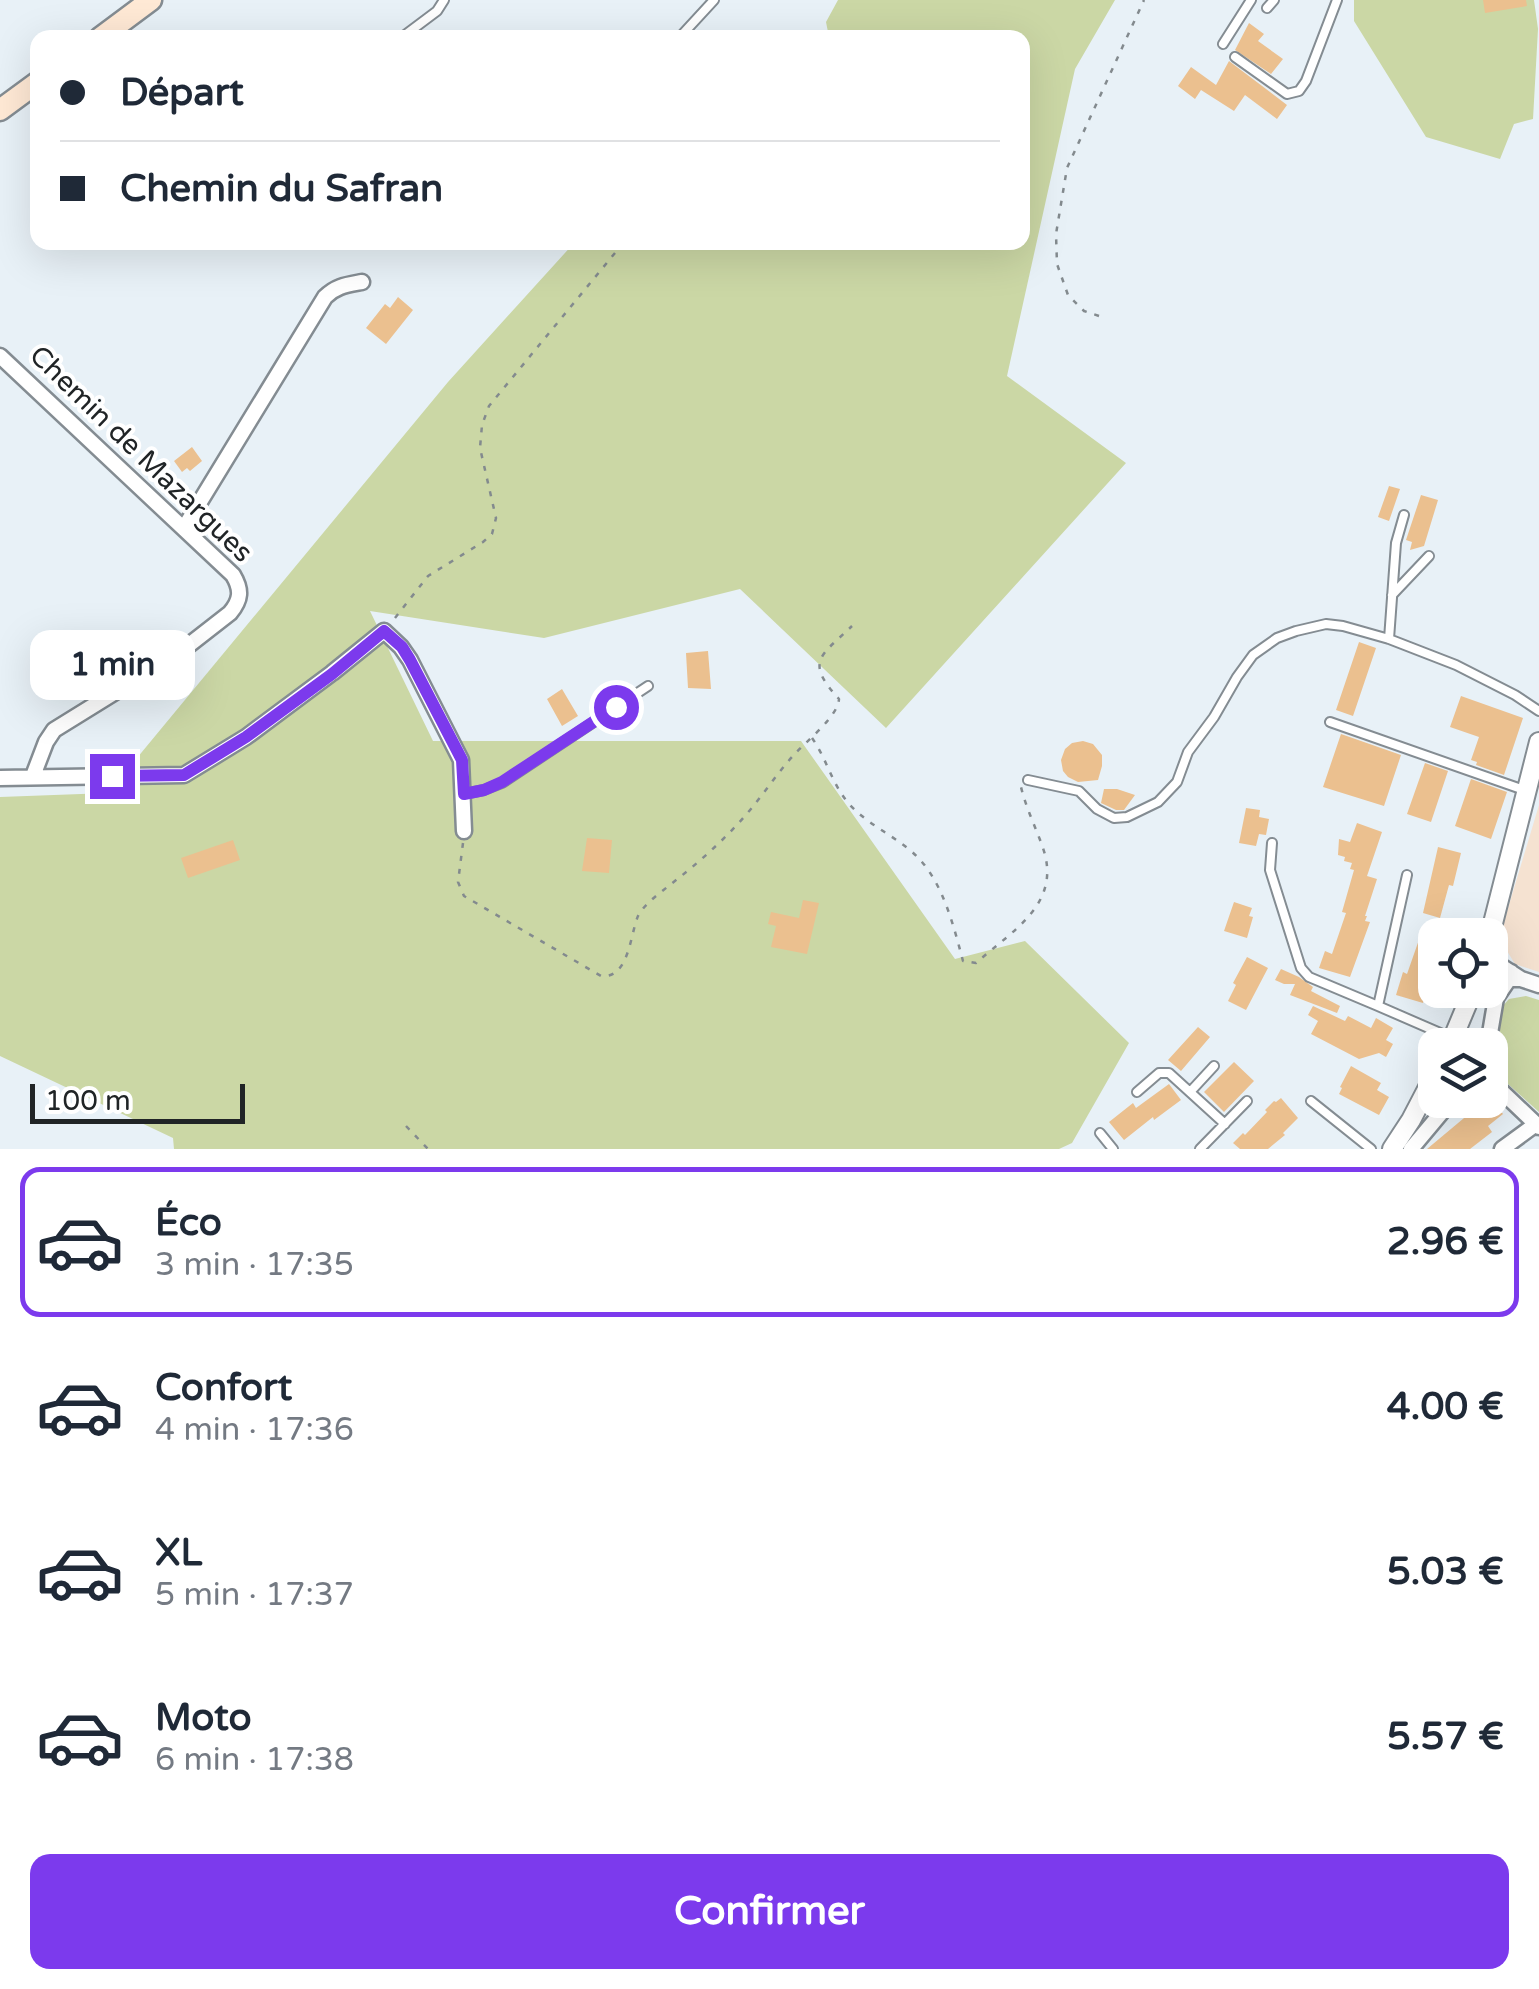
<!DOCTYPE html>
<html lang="fr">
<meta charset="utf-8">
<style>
:root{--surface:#fff;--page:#f2f2f3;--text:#1f2937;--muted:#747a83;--line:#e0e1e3;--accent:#7c3aed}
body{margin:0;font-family:"Varela Round",sans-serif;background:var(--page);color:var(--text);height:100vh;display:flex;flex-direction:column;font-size:38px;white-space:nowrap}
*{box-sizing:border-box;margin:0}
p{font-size:32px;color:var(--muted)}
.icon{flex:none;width:55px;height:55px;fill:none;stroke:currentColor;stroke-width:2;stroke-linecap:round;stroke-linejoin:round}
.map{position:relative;height:1149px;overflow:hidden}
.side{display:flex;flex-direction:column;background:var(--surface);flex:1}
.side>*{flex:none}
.guide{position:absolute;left:30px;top:30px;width:1000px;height:220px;border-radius:20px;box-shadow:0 10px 40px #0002;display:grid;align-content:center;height:220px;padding:0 30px;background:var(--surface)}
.tools{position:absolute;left:1418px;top:918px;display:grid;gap:20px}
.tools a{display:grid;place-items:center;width:90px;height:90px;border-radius:20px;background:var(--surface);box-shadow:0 10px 40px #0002;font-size:50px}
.scale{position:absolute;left:30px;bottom:25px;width:215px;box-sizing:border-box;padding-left:10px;border:5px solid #202426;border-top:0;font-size:28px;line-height:35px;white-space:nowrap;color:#202426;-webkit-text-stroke:8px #fff;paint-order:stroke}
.end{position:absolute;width:45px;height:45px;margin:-22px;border:12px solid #7c3aed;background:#fff;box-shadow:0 0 0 5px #fff}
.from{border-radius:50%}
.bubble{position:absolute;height:70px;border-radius:20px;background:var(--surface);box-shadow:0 10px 40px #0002;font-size:32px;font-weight:700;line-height:70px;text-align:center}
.guide b{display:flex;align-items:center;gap:35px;height:95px;font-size:38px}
.guide b+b{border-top:2px solid var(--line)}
.guide i{width:25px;height:25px;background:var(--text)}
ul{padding:18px 0 0;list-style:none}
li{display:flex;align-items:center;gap:30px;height:150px;margin:0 20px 15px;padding:0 10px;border:5px solid transparent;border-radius:20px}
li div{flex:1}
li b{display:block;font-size:38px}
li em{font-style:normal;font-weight:700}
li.current{border-color:var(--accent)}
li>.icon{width:90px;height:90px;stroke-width:1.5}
.primary-button{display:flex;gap:20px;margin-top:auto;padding:20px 30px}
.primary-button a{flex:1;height:115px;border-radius:20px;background:var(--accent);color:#fff;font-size:40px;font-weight:700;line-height:115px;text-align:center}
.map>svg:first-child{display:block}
</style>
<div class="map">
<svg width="1539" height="1149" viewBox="0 0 1539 1149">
<rect width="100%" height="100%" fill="#e8f1f7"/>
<path fill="#f5e2d1" d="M1539,805V972L1515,964L1499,938Z"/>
<path fill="#cbd7a5" d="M838,0H1115L1075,69L1007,376L1126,463L886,728L740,589L544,638L370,611L433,741H801L955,959L1025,941L1129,1043L1072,1143L1059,1149H174L173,1138L0,1056V797L108,793L448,382L574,243L1022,242V38L829,37L826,22Z
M1354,0H1534L1538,29L1533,119L1514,124L1500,159L1426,137L1354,21Z
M1526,996L1539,1000V1112L1498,1075L1494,1064L1501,1008L1509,999Z"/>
<path fill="#ebc08f" d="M1483,0H1526L1527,6L1485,13Z
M1249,23L1264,34L1258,41L1283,59L1271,74L1235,50Z
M1229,61L1287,105L1277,119L1245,95L1234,111L1201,90L1195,99L1178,86L1191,67L1216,85Z
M398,297L413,310L386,344L366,328L385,304L390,308Z
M192,447L202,461L190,471L187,468L182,472L174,461Z
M1389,486L1400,489L1389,521L1378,517Z
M1421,495L1438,500L1424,546L1410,550L1412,542L1406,540Z
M1359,642L1376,648L1353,716L1336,710Z
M708,651L711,689L688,688L686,653Z
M562,689L578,716L562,726L547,699Z
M1461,696L1523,718L1504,775L1476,765L1477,762L1471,760L1479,737L1450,727Z
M1341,734L1401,755L1384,806L1323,787Z
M1083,741L1093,744L1102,755V766L1098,780L1078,782L1068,777L1063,771L1061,760L1065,749L1072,743Z
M1425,763L1448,771L1431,822L1407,814Z
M1471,779L1507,792L1491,839L1455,826Z
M1104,789H1117L1135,795L1124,810H1116L1101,803Z
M1246,808L1260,810L1259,817L1269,819L1266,835L1259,834L1256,846L1239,843Z
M1357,823L1382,832L1367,876L1377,879L1365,916H1367L1365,921L1370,922L1350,977L1319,968L1325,951L1332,954L1346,913L1342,912L1354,870L1350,869L1352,863L1344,861L1345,857L1338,855L1339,839L1350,842Z
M587,838L612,840L609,873L582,871Z
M233,840L240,860L188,878L181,858Z
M1438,847L1461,853L1453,886L1449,885L1440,918L1423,913Z
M803,900L819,903L807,954L771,947L776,926L768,924L771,912L799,918Z
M1234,902L1252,908L1249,916L1253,917L1247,938L1224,931Z
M1421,934L1435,939V960L1423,1003L1396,995L1403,972L1407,974Z
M1247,957L1268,968L1246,1010L1228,1001L1236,985L1233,983Z
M1281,969L1299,977L1313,987L1311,991L1340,1006L1337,1013L1290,995L1295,984H1284L1275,980Z
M1313,1006L1345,1021L1348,1016L1371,1028L1376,1018L1393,1028L1386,1040L1393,1044L1386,1057L1379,1053L1359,1059L1311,1034L1318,1021L1308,1015Z
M1198,1027L1210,1037L1181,1071L1168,1060Z
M1234,1062L1254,1081L1224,1112L1204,1092Z
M1351,1066L1381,1083L1377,1090L1389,1097L1379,1115L1339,1094L1342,1088L1340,1087Z
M1169,1084L1181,1100L1154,1120L1153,1117L1124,1140L1109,1122L1133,1103L1136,1108Z
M1281,1098L1298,1118L1283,1133L1285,1135L1268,1149H1240L1233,1143L1243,1133L1245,1135L1267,1112L1265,1110L1274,1101L1276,1102Z
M1493,1101L1503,1114L1488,1126L1492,1132L1470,1149H1427L1476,1108L1478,1111Z"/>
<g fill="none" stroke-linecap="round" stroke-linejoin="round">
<defs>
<path id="service" d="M1267,8L1274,0
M401,38L437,11L444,0
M679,38L714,0
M1223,44L1251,0
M1235,57L1287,94L1299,91L1306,81L1337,0
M1392,595L1429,556
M1389,639L1396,543L1404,515
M1330,722L1527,791
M1028,780L1079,791L1097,809L1114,818L1127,817L1158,802L1177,782L1188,752L1214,717L1237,677L1253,655L1277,638L1296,631L1326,624L1343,626L1389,639L1456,665L1515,695L1539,711
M464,794L484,790L502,783L648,686
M1272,843L1270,870L1301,968L1309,977L1378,1006
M1407,875L1378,1006L1454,1039
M1137,1092L1159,1073H1169L1225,1124
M1190,1092L1214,1066
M1311,1101L1371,1149
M1100,1133L1113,1149
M1200,1149L1247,1101"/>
<path id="minor" d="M0,356L233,575C242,590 241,600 230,613L180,652L54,730L46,742L33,776
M184,528L325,297C336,286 346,285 362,282
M0,778L184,775L246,737L332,673L384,631L401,647L410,660L461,760L464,831
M1490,959L1521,979H1490
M1521,979L1539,985
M1488,1045L1496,998L1509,979L1511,972
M1490,1076L1496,1086L1539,1127
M1411,1149L1452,1100
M1502,1149L1536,1124"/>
<path id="tertiary" d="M1490,935L1539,742
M1450,1045L1473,990
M1392,1149L1411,1120L1435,1074"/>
<path id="secondary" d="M100,38L151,0
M0,110L38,82"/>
</defs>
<use href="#service" stroke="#848c92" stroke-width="12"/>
<use href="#minor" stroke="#848c92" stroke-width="19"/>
<use href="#tertiary" stroke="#848c92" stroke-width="22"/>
<use href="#secondary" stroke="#848c92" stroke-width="25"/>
<path stroke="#838a8e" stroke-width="2.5" stroke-dasharray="5 8" stroke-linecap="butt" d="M1099,316L1084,311L1068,295L1057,264L1056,234L1067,168L1144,0
M395,618L428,576L483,542L492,534L496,518L480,448L482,425L489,406L624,242
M812,738C827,759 832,785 850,805C869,825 891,834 911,851C942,877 953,924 963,961L976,963C1013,930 1062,904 1043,848C1036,828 1026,808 1021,787
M463,843L458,882L464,896L601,976C629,979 630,935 638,916C645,903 659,894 671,884C697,864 722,842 744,817C761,798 775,776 792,757C805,742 838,717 839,699C804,661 821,656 852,626
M406,1126L428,1149"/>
<use href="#service" stroke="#fff" stroke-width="8"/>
<use href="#minor" stroke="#fff" stroke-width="14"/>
<use href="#tertiary" stroke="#fff" stroke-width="18"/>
<use href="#secondary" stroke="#ffe9d5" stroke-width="20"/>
</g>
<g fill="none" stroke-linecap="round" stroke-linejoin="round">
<path stroke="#7c3aed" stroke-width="12" d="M112,776L184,775L246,737L332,674L384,631L402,647L410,660L462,760L464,794L484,790L502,782L616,707"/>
</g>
<g text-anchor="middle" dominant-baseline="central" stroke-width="8" stroke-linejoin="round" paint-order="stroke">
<g font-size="28" fill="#202426" stroke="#fff">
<text transform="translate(141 454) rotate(44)">Chemin de Mazargues</text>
</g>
</g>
</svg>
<div class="tools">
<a><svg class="icon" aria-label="locate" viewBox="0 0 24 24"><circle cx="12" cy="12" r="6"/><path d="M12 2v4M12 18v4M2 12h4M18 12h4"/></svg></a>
<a><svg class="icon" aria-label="layers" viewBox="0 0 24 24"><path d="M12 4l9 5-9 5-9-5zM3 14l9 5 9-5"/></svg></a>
</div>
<div class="scale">100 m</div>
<i class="end from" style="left:616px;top:707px"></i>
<i class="end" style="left:112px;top:776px"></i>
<div class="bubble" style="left:30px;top:630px;width:165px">1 min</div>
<div class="guide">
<b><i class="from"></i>Départ</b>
<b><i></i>Chemin du Safran</b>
</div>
</div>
<section class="side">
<ul>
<li class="current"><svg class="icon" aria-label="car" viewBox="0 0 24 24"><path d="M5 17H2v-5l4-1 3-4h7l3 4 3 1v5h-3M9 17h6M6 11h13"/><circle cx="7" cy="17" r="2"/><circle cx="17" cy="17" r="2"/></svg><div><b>Éco</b><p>3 min · 17:35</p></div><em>2.96 €</em></li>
<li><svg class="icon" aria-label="car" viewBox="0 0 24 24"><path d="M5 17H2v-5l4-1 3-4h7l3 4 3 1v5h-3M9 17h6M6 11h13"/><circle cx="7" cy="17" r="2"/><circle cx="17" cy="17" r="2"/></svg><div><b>Confort</b><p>4 min · 17:36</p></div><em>4.00 €</em></li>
<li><svg class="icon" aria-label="car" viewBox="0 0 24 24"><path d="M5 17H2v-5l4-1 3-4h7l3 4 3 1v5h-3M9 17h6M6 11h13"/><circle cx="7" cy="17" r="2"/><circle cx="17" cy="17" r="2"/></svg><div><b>XL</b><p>5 min · 17:37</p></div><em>5.03 €</em></li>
<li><svg class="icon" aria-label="car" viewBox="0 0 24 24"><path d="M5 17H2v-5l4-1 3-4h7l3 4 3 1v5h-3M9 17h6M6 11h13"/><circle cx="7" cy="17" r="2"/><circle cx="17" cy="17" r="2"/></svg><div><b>Moto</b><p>6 min · 17:38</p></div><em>5.57 €</em></li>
</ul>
<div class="primary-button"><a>Confirmer</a></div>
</section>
